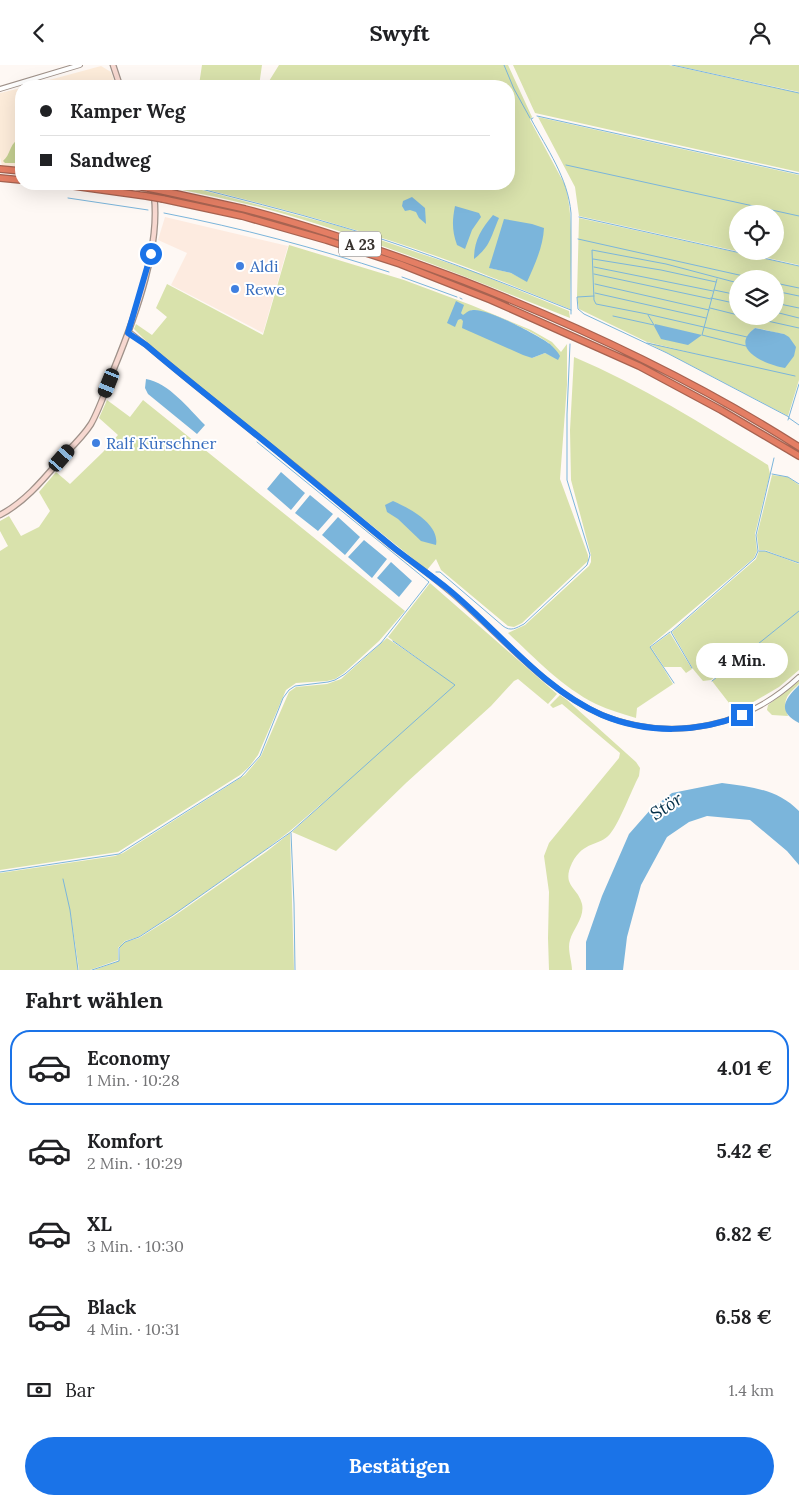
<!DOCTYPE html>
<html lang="de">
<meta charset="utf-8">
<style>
:root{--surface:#fff;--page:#f2f2f2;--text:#202124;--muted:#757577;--line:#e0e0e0;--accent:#1a73e8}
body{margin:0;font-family:Lora,serif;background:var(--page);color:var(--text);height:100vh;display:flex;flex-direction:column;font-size:19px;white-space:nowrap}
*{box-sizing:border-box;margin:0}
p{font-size:16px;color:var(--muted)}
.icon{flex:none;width:28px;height:28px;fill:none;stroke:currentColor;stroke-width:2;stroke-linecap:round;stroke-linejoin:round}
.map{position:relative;height:905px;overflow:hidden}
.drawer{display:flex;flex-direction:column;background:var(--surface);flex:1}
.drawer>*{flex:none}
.guide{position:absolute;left:15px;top:15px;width:500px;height:110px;border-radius:20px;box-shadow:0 5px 20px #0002;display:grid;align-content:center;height:110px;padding:0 25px;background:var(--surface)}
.fabs{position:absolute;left:729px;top:140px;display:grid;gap:10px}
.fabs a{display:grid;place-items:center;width:55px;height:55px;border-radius:50%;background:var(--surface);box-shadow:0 5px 20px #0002;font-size:25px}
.end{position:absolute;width:22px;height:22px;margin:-11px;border:6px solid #1a73e8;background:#fff;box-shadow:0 0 0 2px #fff}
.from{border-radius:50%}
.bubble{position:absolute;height:35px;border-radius:18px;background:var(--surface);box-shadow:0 5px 20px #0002;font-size:16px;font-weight:800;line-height:35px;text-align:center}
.car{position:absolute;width:15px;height:30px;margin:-15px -8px;border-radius:6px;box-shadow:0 0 4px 1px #0007;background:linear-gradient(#222 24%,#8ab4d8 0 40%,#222 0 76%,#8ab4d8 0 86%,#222 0)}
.guide b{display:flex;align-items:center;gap:18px;height:48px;font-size:19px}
.guide b+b{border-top:1px solid var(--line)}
.guide i{width:12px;height:12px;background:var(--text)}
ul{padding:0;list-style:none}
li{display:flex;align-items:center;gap:15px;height:75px;margin:0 10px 8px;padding:0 15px;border:2px solid transparent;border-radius:20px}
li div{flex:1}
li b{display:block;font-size:19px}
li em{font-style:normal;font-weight:800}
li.selected{border-color:var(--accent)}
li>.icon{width:45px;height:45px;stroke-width:1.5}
h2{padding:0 25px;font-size:22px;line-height:60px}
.pay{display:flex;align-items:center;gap:12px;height:55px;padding:0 25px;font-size:19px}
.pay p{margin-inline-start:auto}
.button{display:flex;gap:10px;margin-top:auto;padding:10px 25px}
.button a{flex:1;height:58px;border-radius:30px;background:var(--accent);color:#fff;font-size:20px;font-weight:800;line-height:58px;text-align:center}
header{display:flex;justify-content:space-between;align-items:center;height:65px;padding:0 25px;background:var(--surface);font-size:22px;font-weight:800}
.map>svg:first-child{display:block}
</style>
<header><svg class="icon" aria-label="back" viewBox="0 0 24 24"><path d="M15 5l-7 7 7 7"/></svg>Swyft<svg class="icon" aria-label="person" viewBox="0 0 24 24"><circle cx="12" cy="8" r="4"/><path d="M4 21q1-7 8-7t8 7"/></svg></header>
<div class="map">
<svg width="799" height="905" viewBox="0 0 799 905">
<rect width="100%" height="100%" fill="#fef8f4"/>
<path fill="#fdebe0" d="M165,152L288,181L263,268L171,220L187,188L158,175Z"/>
<path fill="#fdecda" d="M101,1L111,7L116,21H27Z
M21,23V102L2,101L0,92V28Z"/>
<path fill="#d9e2ac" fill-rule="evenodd" d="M202,0H262L259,21L199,20Z
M279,0H508L532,52L530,55L565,120C575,154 570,207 570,244C525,226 481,207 436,191C353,162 268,140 184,119H509V21H266ZM495,186L527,216L511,208L490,203Z
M513,0H669L799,28V107L535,48Z
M674,0H799V27Z
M538,52L799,110V200L579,151L575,122ZM738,149H775V186H738Z
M179,119L342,162L475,207L569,246L570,253C469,213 368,172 263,143C235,136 207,130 178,124Z
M579,153L799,201V315L788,351L648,278L697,289L647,277L579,244L577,231ZM738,214H775V251H738ZM755,263C765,264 774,268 784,269L746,281C747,273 748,268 755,263Z
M289,180L404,215L471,240L531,265L552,277L561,287L567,279V320L560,414L588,490V496L522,558L514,562L508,561L441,505L436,494L427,505L158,288L134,264L136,259L152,270L167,252L156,243L167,219L263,270ZM472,245C487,245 540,269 551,280C554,284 556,290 558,294L545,288L532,293L461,254L458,255L461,248L463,251Z
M574,292C642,321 706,361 768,400L770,409L755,469L757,486L754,493L650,581L673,619L637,643L636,653C623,649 609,645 596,639C562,622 536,594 508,568L525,560L589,501L591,497V490L571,415L570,365Z
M107,335L130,352L143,335L405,546L379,576L344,608L335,614L327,616L296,618L286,625L258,690L249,702L240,710L118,787L0,805V486L8,481L0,466V456L9,451L21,471L39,462L50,446L39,427L56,407L70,419L103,387L118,370L99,353Z
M772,410L788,412L799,420V498L765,485H759L757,470Z
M759,486H765L799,499V605L779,622L736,647L712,616L756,581L711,615L703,616L693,604L672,567L756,494Z
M430,518L557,629L548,639L518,614L514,616L491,641L406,718L336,786L292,767L334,728L290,766L265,785L173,850L138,872L125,876L118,883V895L90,905H79L70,844L78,905H0V808L115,791L123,788L245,710L261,691L289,627L296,622L327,619L341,614L387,573L436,606L388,572Z
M670,568L692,604L686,608L681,602H664L651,582Z
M799,616V619C787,631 782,633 788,651L772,650L767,645L768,640Z
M560,630L567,635L636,697L640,703L639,711C631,726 620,757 610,769C599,782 584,775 572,798C561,821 578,822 582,839C585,852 573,864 570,875C567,884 572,896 572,905H549L548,873L549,827L544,791L549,778L619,693L620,688L562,639L553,643L550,640Z
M290,768L294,905H94L119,896L120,881L125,877L139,873L174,851L266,787Z"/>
<path fill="#c4cf91" d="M18,74L21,75V98H5L3,96C11,89 8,82 18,74Z"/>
<path fill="#7bb5db" d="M412,132L425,143L426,159L419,153L416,147L410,145L405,146L402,141L403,136Z
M455,141L479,148L481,152L472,165L465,184L457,180C452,166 452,156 455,141Z
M493,150L499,153C491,171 491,181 474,194C474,176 481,164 493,150Z
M504,154L532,159L544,163C543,182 535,199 527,217L511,208L489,203Z
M456,236L464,240L461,248L463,250C466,248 469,245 473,245C487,243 538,270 550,279C554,283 558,287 560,291L558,295L545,288L532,293L523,290L462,263L463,256L461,254L458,255L455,262L447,258Z
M655,259L702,270L688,280L661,274L654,261Z
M755,263L784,269L789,272L796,282L794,291L785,303C767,300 727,284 755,263Z
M146,314C169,318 188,343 205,360L197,369L148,329L145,323Z
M281,407L305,428L291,445L267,424Z
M310,430L333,449L318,466L295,448Z
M393,436C409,443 440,459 436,480L421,476L398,454L387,447L385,440Z
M338,452L360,472L345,490L322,470Z
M364,475L387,494L372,513L348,492Z
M391,497L412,516L399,532L377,513Z
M799,620V658C776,646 785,634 799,620Z
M722,718C752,722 777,724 799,746V800L787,786L750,755L707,751L689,757L667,772L641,820L627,872L623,905H586V877L602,831L629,769L651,744L672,728Z"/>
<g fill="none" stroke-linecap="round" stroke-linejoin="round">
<path stroke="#7bb5db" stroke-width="1" d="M504,0L514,24L530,53
M672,0L799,28
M537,51L799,109
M533,53L531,54C547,84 568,113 571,148V249
M566,100L799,151
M182,119C235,133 290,146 343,162C421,185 496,215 571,245
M68,133L148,145
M164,148C241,163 316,183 389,207
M579,152L799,201
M578,174L757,214
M593,194L661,205L716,217
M594,202L713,226
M594,209L711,234
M402,212L457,232
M717,214L702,270L746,281
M738,218L666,199L592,185L594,235L596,239L647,249L747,272
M775,218L799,223
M595,219L709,245
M714,225L738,230
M775,226L799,231
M595,228L706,253
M594,231L577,232L578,244L584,249L667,288L789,352
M460,233L462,234
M711,233L738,239
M775,238L799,243
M710,243L738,250
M775,247L799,253
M613,251L654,260L648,250
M745,251L799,263
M647,278L795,311
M789,353L799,360
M788,355L799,319
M772,409L788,412L799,419
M759,486H765L799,498
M436,507H440L503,561C511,567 516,563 524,559L587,500L590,490L567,415V349L570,279
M670,567L650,582L674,618
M692,603L671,567L755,493L758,486L756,470L774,393
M712,616L799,546
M291,768L294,839L295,905
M0,807L119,789L241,712L260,691L283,633L289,625L295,621L328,617L335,615L345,609L381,578L429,517L257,377
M63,814L70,845L78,905
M92,905L119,896V883L125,877L139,872L173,850L291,767L455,620L393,576"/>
<defs>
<path id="tertiary" d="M0,24L80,0
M128,267L132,269L146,280C193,320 242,358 290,397C325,425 359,455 395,484C413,498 432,511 449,526C500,568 550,633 613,654C679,676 748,660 799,612"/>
<path id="secondary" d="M113,0L120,21
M0,450C27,436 46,411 66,388C75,379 84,370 91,359C100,343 106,324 113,306C134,255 165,174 152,119"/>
<path id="motorway" d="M0,104L21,106
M0,113L21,115
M59,119L146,131
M124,119L148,123
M163,126C190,132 218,138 245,144C319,163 392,189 464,216C581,262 693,314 799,382
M163,134L242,151L326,175L400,199L491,235L639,301L721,345L799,391"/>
</defs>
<use href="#tertiary" stroke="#9f9189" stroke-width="6"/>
<use href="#secondary" stroke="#9f9189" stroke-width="7"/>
<use href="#motorway" stroke="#a76351" stroke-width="8"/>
<use href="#tertiary" stroke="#fff" stroke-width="4"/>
<use href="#secondary" stroke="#f7d8d0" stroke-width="4.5"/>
<use href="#motorway" stroke="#e47e64" stroke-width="5.5"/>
<defs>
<path id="motorway-bridge" d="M148,123L163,126
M146,131L163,134"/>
</defs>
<use href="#motorway-bridge" stroke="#a76351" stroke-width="8" stroke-linecap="butt"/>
<use href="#motorway-bridge" stroke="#e47e64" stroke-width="5.5"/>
</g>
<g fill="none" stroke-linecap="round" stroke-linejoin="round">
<path stroke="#1a73e8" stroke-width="6" d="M151,189L128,268L146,280C194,321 244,359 292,399C326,427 360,455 394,483C412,497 430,510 448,524C499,566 541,623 602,650C647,669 698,668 742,650"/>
</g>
<g fill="#3f7fe0" stroke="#fff" stroke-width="2">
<circle cx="240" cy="201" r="5"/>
<circle cx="235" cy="224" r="5"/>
<circle cx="96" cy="378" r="5"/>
</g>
<g text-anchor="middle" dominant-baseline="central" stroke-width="4" stroke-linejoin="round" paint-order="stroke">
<rect fill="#fff" stroke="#726f6c" stroke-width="1" x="339" y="166.5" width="42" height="25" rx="4"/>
<g font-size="15" font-weight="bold" fill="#36312d">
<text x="360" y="179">A 23</text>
</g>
<g font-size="16" fill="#366cbe" stroke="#fff" text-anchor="start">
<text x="250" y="201">Aldi</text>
<text x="245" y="224">Rewe</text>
<text x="106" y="378">Ralf Kürschner</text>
</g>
<g font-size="18" font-style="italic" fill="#002e48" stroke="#fff">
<text transform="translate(666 741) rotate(-33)">Stör</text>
</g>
</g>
</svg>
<div class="fabs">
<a><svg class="icon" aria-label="locate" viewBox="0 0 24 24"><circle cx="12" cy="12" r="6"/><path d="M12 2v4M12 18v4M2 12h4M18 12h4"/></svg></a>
<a><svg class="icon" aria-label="layers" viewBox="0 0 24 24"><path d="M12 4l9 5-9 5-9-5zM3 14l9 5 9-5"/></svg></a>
</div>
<i class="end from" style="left:151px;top:189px"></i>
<i class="end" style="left:742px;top:650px"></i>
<div class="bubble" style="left:696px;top:578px;width:92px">4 Min.</div>
<i class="car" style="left:109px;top:318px;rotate:202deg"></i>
<i class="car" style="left:62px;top:393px;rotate:41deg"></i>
<div class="guide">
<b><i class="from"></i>Kamper Weg</b>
<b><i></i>Sandweg</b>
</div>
</div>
<section class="drawer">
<h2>Fahrt wählen</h2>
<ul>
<li class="selected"><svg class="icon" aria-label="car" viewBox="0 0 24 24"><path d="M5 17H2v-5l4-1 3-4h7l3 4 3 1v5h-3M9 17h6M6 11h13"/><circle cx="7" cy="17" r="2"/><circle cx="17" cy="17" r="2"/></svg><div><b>Economy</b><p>1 Min. · 10:28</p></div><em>4.01 €</em></li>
<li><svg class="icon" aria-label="car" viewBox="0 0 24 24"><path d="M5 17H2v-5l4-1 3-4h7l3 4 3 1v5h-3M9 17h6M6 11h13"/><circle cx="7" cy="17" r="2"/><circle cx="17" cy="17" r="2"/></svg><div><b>Komfort</b><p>2 Min. · 10:29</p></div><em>5.42 €</em></li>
<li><svg class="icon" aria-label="car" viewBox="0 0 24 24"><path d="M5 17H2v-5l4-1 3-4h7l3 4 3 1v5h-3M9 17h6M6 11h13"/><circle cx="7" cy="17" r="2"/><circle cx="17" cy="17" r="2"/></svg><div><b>XL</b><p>3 Min. · 10:30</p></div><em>6.82 €</em></li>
<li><svg class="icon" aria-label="car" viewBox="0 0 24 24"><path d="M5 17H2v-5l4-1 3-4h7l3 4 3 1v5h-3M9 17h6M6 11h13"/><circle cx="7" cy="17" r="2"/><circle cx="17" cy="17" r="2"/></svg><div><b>Black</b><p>4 Min. · 10:31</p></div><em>6.58 €</em></li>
</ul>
<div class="pay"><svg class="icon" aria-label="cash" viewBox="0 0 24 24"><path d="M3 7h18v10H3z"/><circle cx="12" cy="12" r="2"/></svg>Bar<p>1.4 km</p></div>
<div class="button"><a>Bestätigen</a></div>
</section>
